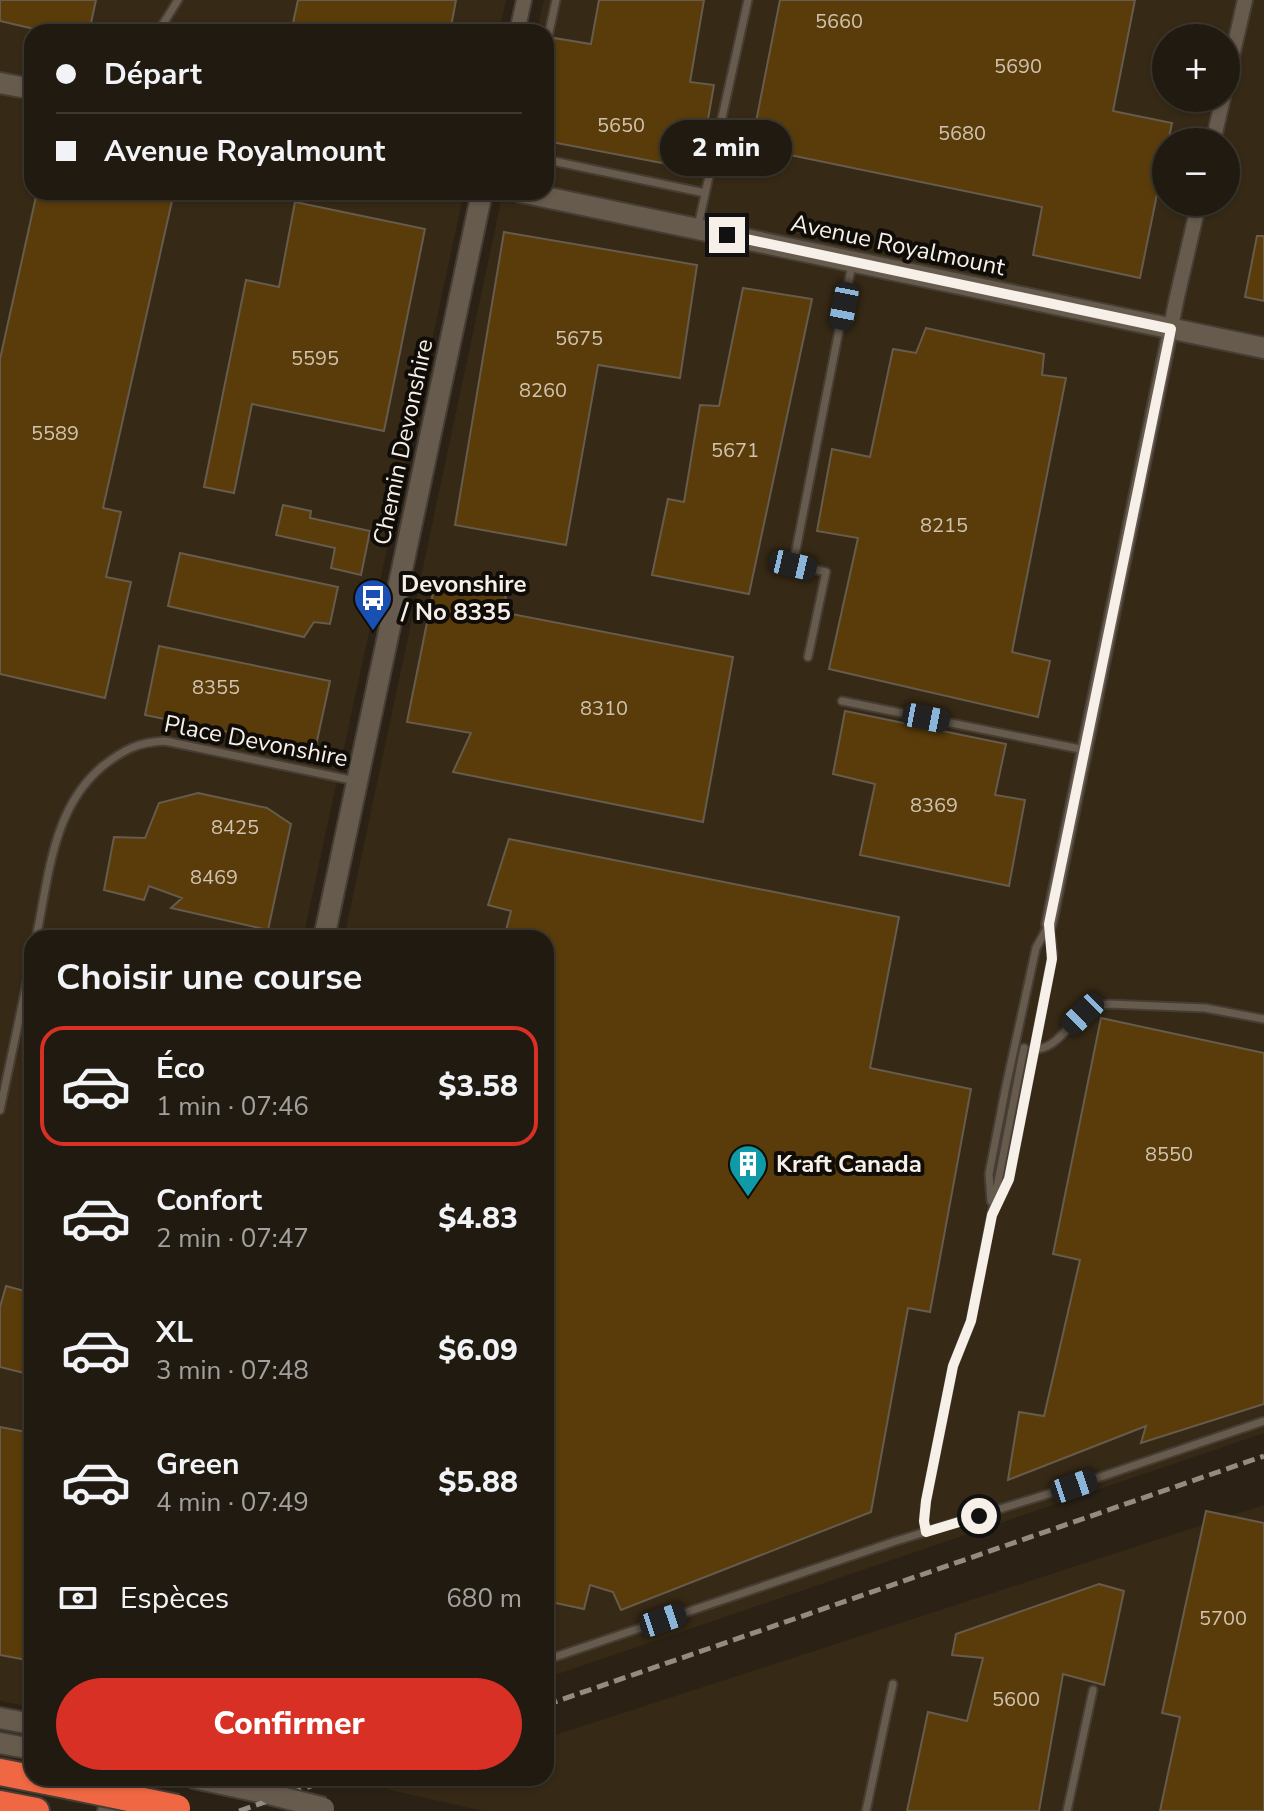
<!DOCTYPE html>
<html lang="fr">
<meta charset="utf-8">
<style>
:root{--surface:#201a10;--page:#2d271e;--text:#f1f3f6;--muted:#a2a19f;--line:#3d3830;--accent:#d93025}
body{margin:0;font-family:"Nunito Sans",sans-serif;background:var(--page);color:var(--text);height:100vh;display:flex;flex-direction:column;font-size:30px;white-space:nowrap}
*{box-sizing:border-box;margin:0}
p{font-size:26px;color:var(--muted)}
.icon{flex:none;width:44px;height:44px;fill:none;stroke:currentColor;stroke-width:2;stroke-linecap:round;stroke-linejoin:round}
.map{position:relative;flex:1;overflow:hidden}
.details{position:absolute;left:24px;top:930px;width:530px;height:856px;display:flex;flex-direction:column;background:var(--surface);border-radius:24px;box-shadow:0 2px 6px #0004,0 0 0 2px var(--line)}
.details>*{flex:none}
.top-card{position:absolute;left:24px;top:24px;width:530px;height:176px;border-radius:24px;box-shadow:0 2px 6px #0004,0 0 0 2px var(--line);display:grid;align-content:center;height:176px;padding:0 32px;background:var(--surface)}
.fabs{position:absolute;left:1152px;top:24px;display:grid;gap:16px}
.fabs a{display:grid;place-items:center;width:88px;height:88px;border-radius:50%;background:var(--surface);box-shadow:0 2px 6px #0004,0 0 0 2px var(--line);font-size:40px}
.end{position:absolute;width:36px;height:36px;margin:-18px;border:10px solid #f7f0e8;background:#111;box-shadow:0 0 0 4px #111}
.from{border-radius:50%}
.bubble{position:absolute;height:56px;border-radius:28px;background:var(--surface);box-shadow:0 2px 6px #0004,0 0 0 2px var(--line);font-size:26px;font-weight:800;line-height:56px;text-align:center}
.car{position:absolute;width:24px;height:48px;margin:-24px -12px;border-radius:10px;box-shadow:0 0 6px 2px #0007;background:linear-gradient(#222 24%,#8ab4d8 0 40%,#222 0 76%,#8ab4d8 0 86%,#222 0)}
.top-card b{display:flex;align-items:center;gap:28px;height:76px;font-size:30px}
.top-card b+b{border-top:2px solid var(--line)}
.top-card i{width:20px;height:20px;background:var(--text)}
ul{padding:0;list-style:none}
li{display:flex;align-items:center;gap:24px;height:120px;margin:0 16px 12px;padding:0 16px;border:4px solid transparent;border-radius:24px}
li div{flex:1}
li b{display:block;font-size:30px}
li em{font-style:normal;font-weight:800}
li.on{border-color:var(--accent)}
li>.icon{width:72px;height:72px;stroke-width:1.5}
h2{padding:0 32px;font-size:36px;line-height:96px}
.pay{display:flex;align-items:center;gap:20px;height:88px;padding:0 32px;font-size:30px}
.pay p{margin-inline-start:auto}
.action{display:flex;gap:16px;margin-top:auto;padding:16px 32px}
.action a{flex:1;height:92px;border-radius:48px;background:var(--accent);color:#fff;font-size:32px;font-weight:800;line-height:92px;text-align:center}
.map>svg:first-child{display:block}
</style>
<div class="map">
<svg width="1264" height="1811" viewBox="0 0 1264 1811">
<rect width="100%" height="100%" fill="#2b2215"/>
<path fill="#362916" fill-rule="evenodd" d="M0,0H506L499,32H32V192H464L303,938H32V1707L0,1701Z
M544,0H1264V1433L546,1678V938H344L503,192H546V32H537ZM1166,38H1226V98H1166ZM1166,142H1226V202H1166Z
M1264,1505V1811H483L386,1789L421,1778H546V1738Z"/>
<path fill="#593c0a" stroke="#665b4d" stroke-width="2" d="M0,0H96L89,32H47L0,21Z
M298,0H456L450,32H291Z
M599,0H704L690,82L714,85L699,170L546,141V85L554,38L591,44Z
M780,0H1135L1113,111L1172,123L1168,142H1166V150L1140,278L1033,255L1042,207L751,147Z
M37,192H174L103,508L121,512L106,577L131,582L105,698L0,674V359Z
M295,202L425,229L384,431L252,404L234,493L204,487L246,280L279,287Z
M504,232L697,265L680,378L598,365L566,545L455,525Z
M1257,236H1264V301L1245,297Z
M743,288L812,299L749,594L652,575L668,499L684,502L700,405L719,406Z
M926,328L1044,354L1042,375L1066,378L1012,652L1050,661L1038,717L829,669L858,538L817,531L832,449L870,457L893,349L916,353Z
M283,505L311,511L310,518L370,531L361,575L331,568L335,548L276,535Z
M180,553L338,587L330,624L314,622L304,637L168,606Z
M436,578L505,591L507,613L733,657L703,822L453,772L471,733L407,722Z
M159,646L330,681L315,750L145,715Z
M845,711L1006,744L995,795L1025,800L1009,886L860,855L875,784L833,774Z
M198,793L267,808L291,824L268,930L171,908L182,898L149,886L144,900L104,890L114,837L145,838L159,803Z
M509,839L899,917L870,1068L971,1089L930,1312L908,1308L871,1512L621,1610L613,1592L590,1585L584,1609L546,1601V938H504L511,911L488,905Z
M1101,1018L1264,1053V1404L1141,1443L1146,1426L1008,1480L1019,1412L1044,1416L1080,1260L1053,1254Z
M6,1286L32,1293V1375L0,1367V1307Z
M0,1427L32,1433V1661L0,1655Z
M1206,1511L1264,1523V1811H1160L1180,1717L1162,1713Z
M1099,1584L1124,1591L1104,1685L1063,1674L1039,1811H907L928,1712L967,1721L983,1658L952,1655L956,1634Z"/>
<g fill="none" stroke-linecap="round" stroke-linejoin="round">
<defs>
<path id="lane" d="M158,32L178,0
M546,46L556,0
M546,175L548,160L705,193
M698,226L748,0
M808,657L826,572L793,565L852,264
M842,701L1085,750
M36,938C49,877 52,807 104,765C125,749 139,742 165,741L356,781
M1033,1049C1057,1051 1070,1020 1090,1009C1096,1005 1102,1005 1109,1004L1205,1008L1264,1019
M0,1110L32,958
M991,1201L989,1174L1006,1086L1036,948L1048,926
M996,1206L1009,1179L1053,953L1049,924
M926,1532L924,1521L926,1501L953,1366L971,1321L1024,1048
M546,1660L896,1541L1074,1486L1264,1421
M866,1811L893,1684
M1067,1811L1093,1690"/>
<path id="street" d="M517,32L524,0
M1226,83L1245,0
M1213,142L1223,98
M1049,924L1177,297L1199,202"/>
<path id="secondary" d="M0,83L32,89
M521,192L1264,348
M324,938L482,192
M0,1718L32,1724
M0,1743L32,1749
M194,1778L269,1794
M108,1811C127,1804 139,1798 147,1778"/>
<path id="highway" d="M0,1772L71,1786
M0,1804L36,1811"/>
</defs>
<use href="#lane" stroke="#463d35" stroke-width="11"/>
<use href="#street" stroke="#463d35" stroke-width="18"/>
<use href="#secondary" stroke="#463d35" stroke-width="24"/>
<use href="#highway" stroke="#463d35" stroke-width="30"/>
<use href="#lane" stroke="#665b4d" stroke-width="7"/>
<use href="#street" stroke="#665b4d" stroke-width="14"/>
<use href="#secondary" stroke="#665b4d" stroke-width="20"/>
<use href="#highway" stroke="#ef6843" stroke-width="26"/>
<path stroke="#948c82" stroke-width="5" stroke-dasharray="12 6" stroke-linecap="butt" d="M546,1705L1264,1456
M239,1811L334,1778"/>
<defs>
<path id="secondary-bridge" d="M269,1794L324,1808"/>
<path id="highway-bridge" d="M71,1786L177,1808"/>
</defs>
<use href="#secondary-bridge" stroke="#463d35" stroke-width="24" stroke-linecap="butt"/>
<use href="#highway-bridge" stroke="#463d35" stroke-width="30" stroke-linecap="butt"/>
<use href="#secondary-bridge" stroke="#665b4d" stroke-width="20"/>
<use href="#highway-bridge" stroke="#ef6843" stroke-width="26"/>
</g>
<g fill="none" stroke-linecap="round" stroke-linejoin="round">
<path stroke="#f7f0e8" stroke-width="10" d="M727,235L1171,329L1049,924L1052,959L1009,1179L992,1215L971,1321L953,1366L926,1501L924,1521L926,1532L979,1516"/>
</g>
<defs>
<symbol id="bus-pin" viewBox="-11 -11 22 30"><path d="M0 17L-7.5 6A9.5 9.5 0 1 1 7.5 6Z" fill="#1a4fb4" stroke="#100c07"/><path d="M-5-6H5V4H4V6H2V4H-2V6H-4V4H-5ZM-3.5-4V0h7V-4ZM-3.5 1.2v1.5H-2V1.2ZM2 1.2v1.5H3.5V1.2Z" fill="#fff"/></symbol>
<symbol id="building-pin" viewBox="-11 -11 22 30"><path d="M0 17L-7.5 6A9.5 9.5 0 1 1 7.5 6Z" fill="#0f9aa8" stroke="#100c07"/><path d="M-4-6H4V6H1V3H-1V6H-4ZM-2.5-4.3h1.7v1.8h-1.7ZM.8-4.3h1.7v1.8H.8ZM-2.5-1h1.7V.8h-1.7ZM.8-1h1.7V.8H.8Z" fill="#fff"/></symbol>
</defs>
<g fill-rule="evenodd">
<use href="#bus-pin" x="351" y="576" width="44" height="60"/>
<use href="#building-pin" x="726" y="1142" width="44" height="60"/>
</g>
<g text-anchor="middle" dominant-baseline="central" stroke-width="8" stroke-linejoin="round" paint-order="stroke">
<g font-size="20" fill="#d0c3b0">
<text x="839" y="21">5660</text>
<text x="1018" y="66">5690</text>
<text x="621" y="125">5650</text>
<text x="962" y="133">5680</text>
<text x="579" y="338">5675</text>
<text x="315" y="358">5595</text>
<text x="543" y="390">8260</text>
<text x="55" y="433">5589</text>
<text x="735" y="450">5671</text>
<text x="944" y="525">8215</text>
<text x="216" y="687">8355</text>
<text x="604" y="708">8310</text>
<text x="934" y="805">8369</text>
<text x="235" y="827">8425</text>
<text x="214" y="877">8469</text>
<text x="1169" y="1154">8550</text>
<text x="1223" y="1618">5700</text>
<text x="1016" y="1699">5600</text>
</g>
<g font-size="24" fill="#f7f0e8" stroke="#100c07">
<text transform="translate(898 245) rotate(12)">Avenue Royalmount</text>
<text transform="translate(403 442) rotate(-78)">Chemin Devonshire</text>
<text transform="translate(256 741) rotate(11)">Place Devonshire</text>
</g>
<g font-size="24" font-weight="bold" fill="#f7f0e8" stroke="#100c07" text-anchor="start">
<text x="401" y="584">Devonshire<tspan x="401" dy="28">/ No 8335</tspan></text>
<text x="776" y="1164">Kraft Canada</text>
</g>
</g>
</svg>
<div class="fabs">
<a>+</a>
<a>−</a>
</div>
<i class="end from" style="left:979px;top:1516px"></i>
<i class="end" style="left:727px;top:235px"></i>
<div class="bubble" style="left:660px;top:120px;width:132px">2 min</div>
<i class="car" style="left:844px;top:306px;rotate:191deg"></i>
<i class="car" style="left:793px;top:565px;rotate:103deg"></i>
<i class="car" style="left:926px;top:718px;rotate:101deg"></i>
<i class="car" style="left:1083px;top:1014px;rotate:226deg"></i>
<i class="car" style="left:1074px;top:1486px;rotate:71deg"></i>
<i class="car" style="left:663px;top:1620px;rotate:71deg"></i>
<div class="top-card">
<b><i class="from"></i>Départ</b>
<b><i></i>Avenue Royalmount</b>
</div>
<section class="details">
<h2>Choisir une course</h2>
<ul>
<li class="on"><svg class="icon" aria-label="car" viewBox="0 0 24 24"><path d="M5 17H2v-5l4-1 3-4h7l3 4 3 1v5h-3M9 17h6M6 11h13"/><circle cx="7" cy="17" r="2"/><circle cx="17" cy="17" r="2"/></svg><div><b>Éco</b><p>1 min · 07:46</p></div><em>$3.58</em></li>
<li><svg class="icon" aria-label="car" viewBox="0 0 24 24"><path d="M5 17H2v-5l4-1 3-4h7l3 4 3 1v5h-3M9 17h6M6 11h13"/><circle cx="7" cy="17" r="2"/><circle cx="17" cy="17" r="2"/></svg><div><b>Confort</b><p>2 min · 07:47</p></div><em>$4.83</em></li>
<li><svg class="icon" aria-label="car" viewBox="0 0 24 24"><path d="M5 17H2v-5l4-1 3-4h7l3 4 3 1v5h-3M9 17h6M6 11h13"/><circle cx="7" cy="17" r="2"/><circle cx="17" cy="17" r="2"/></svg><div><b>XL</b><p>3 min · 07:48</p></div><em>$6.09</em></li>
<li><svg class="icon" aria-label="car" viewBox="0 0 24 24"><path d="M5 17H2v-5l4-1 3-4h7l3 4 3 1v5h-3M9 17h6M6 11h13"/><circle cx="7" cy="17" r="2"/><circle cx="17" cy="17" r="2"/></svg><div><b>Green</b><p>4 min · 07:49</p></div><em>$5.88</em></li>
</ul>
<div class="pay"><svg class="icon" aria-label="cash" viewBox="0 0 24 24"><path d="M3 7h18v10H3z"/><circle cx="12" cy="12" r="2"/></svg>Espèces<p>680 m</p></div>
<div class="action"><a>Confirmer</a></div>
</section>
</div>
